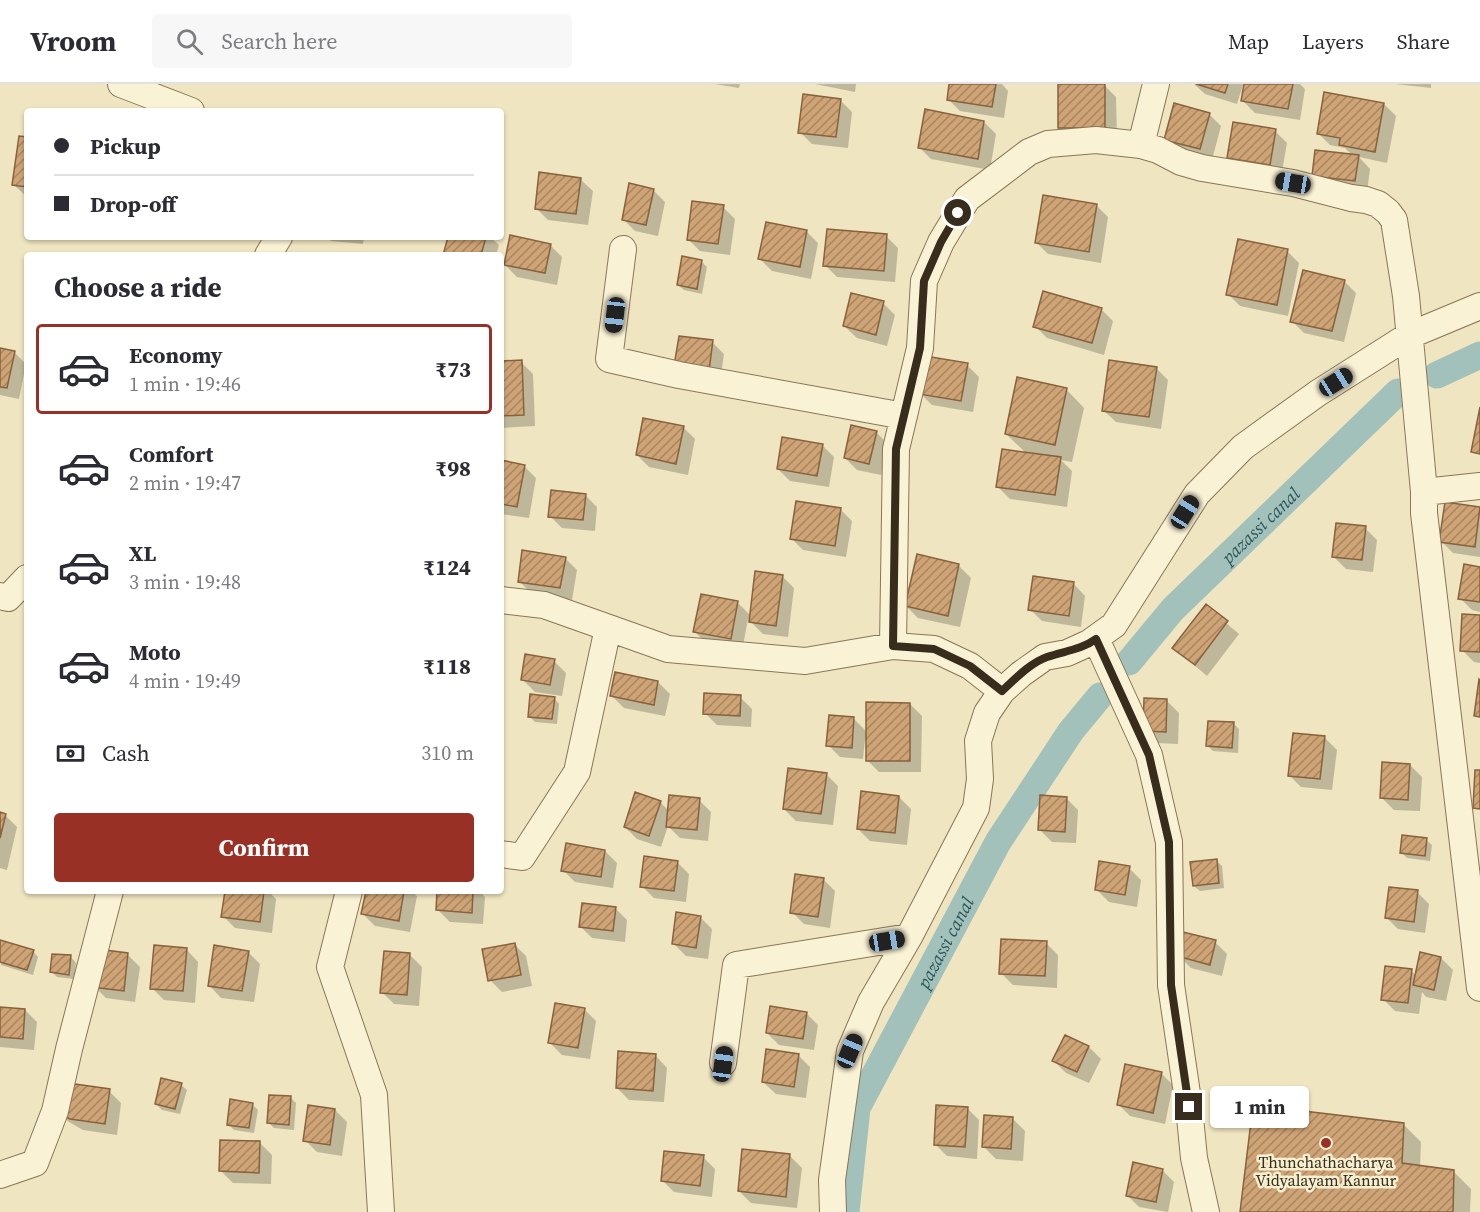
<!DOCTYPE html>
<meta charset="utf-8">
<style>
:root{--surface:#fff;--page:#f7f7f7;--text:#2b2b33;--muted:#7c7c81;--line:#e1e1e2;--accent:#993026}
body{margin:0;font-family:"Source Serif 4",serif;background:var(--page);color:var(--text);height:100vh;display:flex;flex-direction:column;font-size:22px;white-space:nowrap}
*{box-sizing:border-box;margin:0}
p{font-size:20px;color:var(--muted)}
.icon{flex:none;width:33px;height:33px;fill:none;stroke:currentColor;stroke-width:2;stroke-linecap:round;stroke-linejoin:round}
.map{position:relative;flex:1;overflow:hidden}
.drawer{position:absolute;left:24px;top:168px;width:480px;height:642px;display:flex;flex-direction:column;background:var(--surface);border-radius:6px;box-shadow:0 2px 4px #0004}
.drawer>*{flex:none}
.hud{position:absolute;left:24px;top:24px;width:480px;height:132px;border-radius:6px;box-shadow:0 2px 4px #0004;display:grid;align-content:center;height:132px;padding:0 30px;background:var(--surface)}
.end{position:absolute;width:27px;height:27px;margin:-14px;border:8px solid #382c1d;background:#fff;box-shadow:0 0 0 3px #fff}
.from{border-radius:50%}
.bubble{position:absolute;height:42px;border-radius:6px;background:var(--surface);box-shadow:0 2px 4px #0004;font-size:20px;font-weight:700;line-height:42px;text-align:center}
.car{position:absolute;width:18px;height:36px;margin:-18px -9px;border-radius:8px;box-shadow:0 0 4px 2px #0007;background:linear-gradient(#222 24%,#8ab4d8 0 40%,#222 0 76%,#8ab4d8 0 86%,#222 0)}
.hud b{display:flex;align-items:center;gap:21px;height:57px;font-size:22px}
.hud b+b{border-top:2px solid var(--line)}
.hud i{width:15px;height:15px;background:var(--text)}
ul{padding:0;list-style:none}
li{display:flex;align-items:center;gap:18px;height:90px;margin:0 12px 9px;padding:0 18px;border:3px solid transparent;border-radius:6px}
li div{flex:1}
li b{display:block;font-size:22px}
li em{font-style:normal;font-weight:700}
li.current{border-color:var(--accent)}
li>.icon{width:54px;height:54px;stroke-width:1.5}
h2{padding:0 30px;font-size:27px;line-height:72px}
.pay{display:flex;align-items:center;gap:15px;height:66px;padding:0 30px;font-size:22px}
.pay p{margin-inline-start:auto}
.primary-button{display:flex;gap:12px;margin-top:auto;padding:12px 30px}
.primary-button a{flex:1;height:69px;border-radius:6px;background:var(--accent);color:#fff;font-size:24px;font-weight:700;line-height:69px;text-align:center}
header{display:flex;align-items:center;gap:36px;box-sizing:border-box;height:84px;padding:0 30px;background:var(--surface);border-bottom:2px solid var(--line)}
header strong{font-size:28px}
nav{display:flex;gap:33px;margin-inline-start:auto;font-size:21px}
.search{width:420px;height:54px;background:var(--page);display:flex;align-items:center;gap:15px;box-sizing:border-box;padding:0 21px;border-radius:6px;color:var(--muted);font-size:22px}
.map>svg:first-child{display:block}
</style>
<header>
<strong>Vroom</strong>
<div class="search"><svg class="icon" aria-label="search" viewBox="0 0 24 24"><circle cx="10" cy="10" r="6"/><path d="M15 15l6 6"/></svg>Search here</div>
<nav><a>Map</a><a>Layers</a><a>Share</a></nav>
</header>
<div class="map">
<svg width="1480" height="1128" viewBox="0 0 1480 1128">
<defs>
<pattern id="building-hatch" width="6" height="6" patternUnits="userSpaceOnUse" patternTransform="scale(1.5)"><rect width="6" height="6" fill="#cea375"/><path d="M-1 1l2-2M0 6l6-6M5 7l2-2" fill="none" stroke="#a8855f"/></pattern>
</defs>
<rect width="100%" height="100%" fill="#efe5c0"/>
<path fill="#0003" d="M715,0H740L739,4Z
M815,0H856L855,8Z
M951,0H1002L1008,7L1004,34L960,27L948,15Z
M1194,0H1300L1305,5L1300,36L1255,29L1243,17L1245,2L1243,1L1237,20L1205,10Z
M1395,0H1431V4Z
M1104,1L1116,13L1117,55L1072,56L1059,44Z
M840,16L852,28L848,64L812,60L800,48Z
M1384,20L1396,32L1387,79L1359,73L1370,85L1367,108L1314,91L1353,72L1345,64L1330,61L1318,49Z
M1209,30L1221,42L1212,76L1178,67L1166,55Z
M984,38L996,50L990,86L931,75L919,63Z
M1275,47L1287,59L1281,93L1241,85L1229,73Z
M27,55V113L14,101Z
M580,95L593,107L588,141L548,136L536,124Z
M653,106L665,118L658,152L635,147L623,135Z
M1096,121L1108,133L1101,179L1048,170L1036,158Z
M723,123L735,135L730,171L700,167L688,155Z
M806,147L818,159L811,195L772,187L760,175Z
M886,152L898,164L895,198L837,193L825,181Z
M327,153H364L363,160L331,157Z
M450,153H490L499,161L496,171H445Z
M550,161L562,173L557,201L517,193L505,181Z
M1287,167L1299,179L1288,232L1240,222L1228,210Z
M684,174L702,178L707,183L702,210L684,206L678,201Z
M1344,197L1356,209L1344,258L1304,249L1292,237Z
M883,219L895,231L887,262L857,254L844,242Z
M1101,225L1113,237L1104,271L1047,254L1035,242Z
M712,258L724,270L720,298L688,293Z
M0,265L14,268L26,280L19,315L0,311Z
M521,278L533,290L535,342L501,344V279Z
M967,281L979,293L973,328L932,321L920,309Z
M1156,284L1168,296L1161,345L1116,338L1103,326Z
M1066,305L1084,324L1072,378L1061,376L1072,387L1067,423L1010,415L998,403L1027,370L1006,350Z
M683,343L695,355L688,391L649,383L637,371Z
M876,348L888,360L881,391L857,386L845,374Z
M822,361L834,373L829,403L790,397L778,385Z
M501,378L524,382L536,394L529,434L501,430Z
M585,411L597,423L595,447L562,444L550,432Z
M1446,420L1480,425V473L1453,469L1441,457Z
M840,425L852,437L846,473L803,466L791,454Z
M1365,444L1377,456L1373,488L1346,485L1334,473Z
M918,472L959,482L971,494L960,543L918,534L906,522Z
M565,474L577,486L572,516L531,509L519,497Z
M1480,484V528L1472,526L1460,514Z
M782,492L794,504L788,553L763,550L748,535L742,567L707,560L695,548L737,518L751,532Z
M1073,499L1085,512L1081,543L1042,537L1030,525Z
M1206,522L1239,550L1207,592L1174,564Z
M1480,533V579L1474,578L1462,566Z
M554,577L566,589L562,612L535,608L523,596Z
M658,598L670,610L665,632L624,624L612,612Z
M740,613L752,625L751,643L717,641L705,629Z
M554,614L559,620L557,640L535,638L529,632Z
M1167,617L1179,629L1178,660L1157,659L1145,647Z
M910,620L922,632L921,688H879L867,676V656H865L863,675L840,673L828,661L854,635L867,648Z
M1234,640L1239,645L1238,669L1213,667L1207,661Z
M1325,654L1337,666L1332,706L1301,703L1289,691Z
M1410,681L1422,693L1420,727L1394,726L1382,714Z
M826,690L838,702L833,741L796,737L784,725Z
M899,713L911,725L907,761L870,757L858,745Z
M1066,714L1078,726L1076,759L1052,758L1040,746Z
M699,716L711,728L708,757L680,754L668,742L661,763L637,755L625,743L660,718L669,727Z
M0,730L5,731L17,743L7,786L0,784Z
M1426,756L1432,761L1430,777L1407,774L1402,769Z
M605,767L617,779L613,804L575,798L563,786Z
M1216,776L1222,782L1224,804L1200,807L1194,802Z
M677,778L689,790L686,818L654,814L642,802Z
M1129,784L1141,796L1137,823L1109,818L1097,806Z
M823,795L835,807L830,844L804,840L792,828Z
M226,807H268L276,815L272,849L235,844L223,832Z
M367,807H411L417,812L410,848L375,842L363,830Z
M439,807H479L485,813L483,840L450,838L438,826Z
M1417,808L1429,820L1425,849L1398,845L1386,833Z
M615,824L627,836L625,858L592,854L580,842Z
M700,833L712,845L708,875L686,872L674,860Z
M1215,858L1227,870L1222,892L1191,884L1179,872Z
M1046,859L1058,871L1057,904L1013,901L1001,889Z
M514,860L526,872L532,902L502,908L490,896Z
M0,862L33,867L38,873L33,891L1,881Z
M186,865L198,878L195,919L164,916L152,904Z
M248,868L260,880L254,918L221,914L209,901Z
M128,871L140,883L135,918L106,914L94,902Z
M410,871L422,883L419,922L394,920L382,908Z
M71,873L76,879L74,895L57,893L52,888Z
M1441,874L1453,886L1446,917L1426,913L1422,908L1419,930L1395,927L1383,915L1411,886L1416,892Z
M0,924L25,926L37,938L34,966L0,963Z
M584,925L596,937L590,975L562,971L550,959Z
M806,929L818,941L814,966L779,961L767,949Z
M1089,963L1101,975L1089,999L1066,989L1054,977Z
M655,971L667,984L664,1018L629,1016L617,1004Z
M798,971L810,983L806,1014L776,1010L763,998Z
M1161,989L1173,1001L1165,1040L1130,1032L1118,1020Z
M181,1001L187,1006L180,1030L162,1026L156,1020Z
M109,1007L121,1019L117,1051L83,1046L69,1038L57,1027Z
M291,1014L296,1019L294,1046L274,1044L268,1038Z
M252,1020L258,1026L254,1049L234,1046L228,1040Z
M967,1024L979,1036L977,1075L947,1072L935,1060Z
M335,1026L347,1038L342,1072L317,1068L305,1056Z
M1013,1035L1025,1047L1023,1077L996,1075L984,1063Z
M1403,1040L1421,1058L1420,1083L1453,1087L1471,1105L1470,1128H1241Z
M260,1059L272,1071L271,1100L233,1099L221,1087Z
M790,1072L802,1084L797,1124L751,1119L739,1107Z
M703,1073L715,1085L712,1113L674,1108L662,1096Z
M1162,1086L1174,1098L1168,1128L1139,1123L1127,1111Z"/>
<g fill="none" stroke-linecap="round" stroke-linejoin="round">
<g stroke="#a3c1bb" stroke-width="27">
<path d="M1437,291L1480,271"/>
<path id="s1" d="M1129,578L1173,525L1398,308"/>
<path id="s2" d="M846,1128L857,1024L998,758L1071,647L1100,612"/>
</g>
</g>
<path fill="url(#building-hatch)" stroke="#88623d" stroke-width="1.5" d="M949,0H996L992,23L947,16Z
M1058,0H1105V44H1058Z
M1196,0H1228L1225,9Z
M1244,0H1293L1288,25L1241,17Z
M1324,8L1384,19L1375,68L1339,61L1340,54L1317,50Z
M803,10L841,15L836,53L798,49Z
M1174,19L1210,29L1200,65L1164,56Z
M925,25L984,37L978,75L918,64Z
M1233,38L1276,45L1270,81L1227,74Z
M19,52L27,53V103L12,101Z
M1315,66L1359,71L1355,97L1312,92Z
M539,88L581,94L576,130L535,125Z
M629,99L654,105L646,141L622,136Z
M1043,111L1097,120L1089,168L1035,159Z
M692,117L724,121L718,160L687,156Z
M766,138L807,146L800,183L758,175Z
M827,145L887,150L884,187L823,182Z
M510,151L551,160L545,189L504,181Z
M448,153H486L481,171H443Z
M1238,155L1288,165L1277,221L1226,211Z
M682,172L702,176L697,205L677,201Z
M1303,186L1345,196L1332,247L1290,238Z
M1043,207L1102,224L1092,259L1033,243Z
M851,209L884,217L876,251L843,242Z
M679,252L713,256L709,287L674,282Z
M0,264L15,267L7,304L0,303Z
M925,272L968,279L961,317L919,310Z
M522,276L524,331L501,332V277Z
M1109,276L1157,283L1149,333L1102,327Z
M1017,293L1067,304L1055,361L1005,350Z
M1480,323V370L1471,368Z
M643,334L684,342L676,380L636,371Z
M851,341L877,347L869,380L844,374Z
M782,353L823,360L817,392L777,385Z
M1002,365L1061,373L1055,411L996,403Z
M501,376L525,381L517,423L501,420Z
M551,406L586,410L583,436L548,433Z
M796,417L841,424L835,462L790,455Z
M1445,418L1480,423L1475,463L1439,458Z
M1336,439L1366,442L1362,476L1332,473Z
M522,466L566,473L560,504L518,498Z
M917,470L959,480L948,532L905,522Z
M1464,480L1480,483V518L1458,515Z
M755,487L783,491L776,542L749,538Z
M1033,492L1074,498L1069,532L1028,526Z
M701,510L738,517L731,555L693,548Z
M1206,520L1228,537L1195,581L1172,564Z
M1462,530L1480,531V568L1460,567Z
M525,570L555,575L550,601L521,596Z
M615,588L658,597L654,621L610,612Z
M1479,595L1480,596V633L1474,632Z
M704,609L741,611L740,632L703,630Z
M530,610L555,613L552,635L528,633Z
M1144,614L1167,615L1166,648L1143,647Z
M866,618L910,619V677H866Z
M829,631L854,633L852,664L826,662Z
M1208,637L1234,638L1232,664L1206,662Z
M1293,649L1325,652L1320,695L1288,692Z
M1382,678L1410,680L1408,716L1380,714Z
M788,684L827,689L821,730L783,725Z
M1475,686H1480V725L1473,724Z
M861,707L899,712L895,749L857,745Z
M635,708L661,717L649,752L624,743Z
M669,711L700,714L697,746L666,743Z
M1040,711L1067,713L1065,748L1038,746Z
M0,728L6,730L0,754Z
M1402,751L1427,754L1425,772L1400,769Z
M566,759L605,766L601,793L561,787Z
M644,772L678,777L674,807L640,803Z
M1217,775L1219,799L1193,802L1190,778Z
M1099,777L1130,782L1125,811L1095,806Z
M795,790L824,794L818,833L790,829Z
M1389,803L1418,806L1414,838L1385,834Z
M225,807H264L260,838L221,833Z
M366,807H404L399,837L361,830Z
M437,807H473L472,829L436,826Z
M582,819L616,823L613,847L579,843Z
M676,828L701,832L696,864L672,860Z
M1183,848L1216,856L1210,881L1177,872Z
M1001,855L1047,857L1045,892L999,890Z
M0,856L34,866L27,886L0,878Z
M515,859L521,891L488,897L482,865Z
M154,861L187,864L183,907L150,905Z
M214,861L249,867L242,907L208,902Z
M97,865L128,869L124,907L92,903Z
M384,867L410,869L407,911L380,909Z
M1420,868L1441,873L1434,906L1413,901Z
M52,870L71,871L69,891L50,888Z
M1385,882L1412,885L1408,919L1381,916Z
M555,919L585,924L578,964L548,959Z
M770,922L807,928L803,955L766,949Z
M0,923L25,925L23,955L0,953Z
M1065,951L1089,962L1077,988L1052,977Z
M766,965L799,970L794,1003L762,998Z
M618,967L656,970L653,1007L616,1004Z
M1125,980L1162,988L1153,1029L1117,1021Z
M161,994L182,999L175,1025L155,1020Z
M75,1000L110,1005L105,1040L70,1035L55,1027Z
M269,1011L291,1012L289,1041L267,1039Z
M230,1015L253,1019L249,1044L227,1041Z
M308,1021L335,1025L330,1061L303,1057Z
M936,1021L968,1023L965,1063L934,1061Z
M1253,1021L1404,1039L1402,1079L1454,1086L1453,1128H1240Z
M984,1031L1013,1033L1011,1065L982,1063Z
M220,1056L260,1057L259,1089L219,1087Z
M742,1065L790,1070L786,1113L738,1107Z
M664,1067L704,1071L700,1102L661,1097Z
M1133,1078L1163,1085L1156,1118L1126,1112Z"/>
<g fill="none" stroke-linecap="round" stroke-linejoin="round">
<defs>
<path id="street" d="M121,0L191,27
M1141,61L1158,66L1181,78L1202,84L1293,99L1351,114L1366,116L1378,120L1388,128L1394,136L1406,212L1424,408V429L1480,904
M623,165L609,275L679,291L904,332
M268,171L279,153
M1424,408L1480,402
M0,512L8,514L27,494
M501,516L544,521L668,565L805,577L893,562L896,365L920,264L924,197L941,158L967,115L1029,68L1048,60L1096,56L1141,61L1156,0
M1096,555L1149,671L1169,758L1171,901L1189,1023L1194,1074L1206,1128
M893,562L934,565L970,582L1002,607L1021,590L1045,573L1067,569L1089,559L1114,541L1197,410L1243,363L1318,309L1408,252L1480,222
M501,770L522,773L577,688L608,544
M349,807L330,883L374,1011L381,1128
M723,979L736,881L909,853
M0,1091L35,1079L55,1027L69,965L110,807
M833,1128L832,1096L850,967L871,918L909,853L976,724L980,695L978,657L987,629L1002,607"/>
</defs>
<use href="#street" stroke="#897658" stroke-width="28"/>
<use href="#street" stroke="#faf2d4" stroke-width="26"/>
</g>
<g fill="none" stroke-linecap="round" stroke-linejoin="round">
<path stroke="#382c1d" stroke-width="8" d="M958,129L941,158L924,197L920,264L896,365L893,562L934,565L970,582L1002,607C1015,595 1030,579 1047,573C1064,567 1081,566 1096,555L1149,671L1169,758L1171,901L1189,1023"/>
</g>
<circle fill="#993026" stroke="#f6efd0" stroke-width="2" cx="1326" cy="1059" r="6"/>
<g text-anchor="middle" dominant-baseline="central" stroke-width="5" stroke-linejoin="round" paint-order="stroke">
<g font-size="16" fill="#382c1d" stroke="#f6efd0">
<text x="1326" y="1078">Thunchathacharya<tspan x="1326" dy="18">Vidyalayam Kannur</tspan></text>
</g>
<g font-size="18" font-style="italic" fill="#2b5758" stroke="#f6efd0">
<text stroke="none"><textPath href="#s1" startOffset="190">pazassi canal</textPath></text>
<text stroke="none"><textPath href="#s2" startOffset="292">pazassi canal</textPath></text>
</g>
</g>
</svg>
<i class="end from" style="left:958px;top:129px"></i>
<i class="end" style="left:1189px;top:1023px"></i>
<div class="bubble" style="left:1210px;top:1002px;width:99px">1 min</div>
<i class="car" style="left:1293px;top:99px;rotate:280deg"></i>
<i class="car" style="left:615px;top:231px;rotate:187deg"></i>
<i class="car" style="left:1336px;top:298px;rotate:58deg"></i>
<i class="car" style="left:1185px;top:428px;rotate:32deg"></i>
<i class="car" style="left:887px;top:857px;rotate:81deg"></i>
<i class="car" style="left:850px;top:967px;rotate:23deg"></i>
<i class="car" style="left:723px;top:980px;rotate:8deg"></i>
<div class="hud">
<b><i class="from"></i>Pickup</b>
<b><i></i>Drop-off</b>
</div>
<section class="drawer">
<h2>Choose a ride</h2>
<ul>
<li class="current"><svg class="icon" aria-label="car" viewBox="0 0 24 24"><path d="M5 17H2v-5l4-1 3-4h7l3 4 3 1v5h-3M9 17h6M6 11h13"/><circle cx="7" cy="17" r="2"/><circle cx="17" cy="17" r="2"/></svg><div><b>Economy</b><p>1 min · 19:46</p></div><em>₹73</em></li>
<li><svg class="icon" aria-label="car" viewBox="0 0 24 24"><path d="M5 17H2v-5l4-1 3-4h7l3 4 3 1v5h-3M9 17h6M6 11h13"/><circle cx="7" cy="17" r="2"/><circle cx="17" cy="17" r="2"/></svg><div><b>Comfort</b><p>2 min · 19:47</p></div><em>₹98</em></li>
<li><svg class="icon" aria-label="car" viewBox="0 0 24 24"><path d="M5 17H2v-5l4-1 3-4h7l3 4 3 1v5h-3M9 17h6M6 11h13"/><circle cx="7" cy="17" r="2"/><circle cx="17" cy="17" r="2"/></svg><div><b>XL</b><p>3 min · 19:48</p></div><em>₹124</em></li>
<li><svg class="icon" aria-label="car" viewBox="0 0 24 24"><path d="M5 17H2v-5l4-1 3-4h7l3 4 3 1v5h-3M9 17h6M6 11h13"/><circle cx="7" cy="17" r="2"/><circle cx="17" cy="17" r="2"/></svg><div><b>Moto</b><p>4 min · 19:49</p></div><em>₹118</em></li>
</ul>
<div class="pay"><svg class="icon" aria-label="cash" viewBox="0 0 24 24"><path d="M3 7h18v10H3z"/><circle cx="12" cy="12" r="2"/></svg>Cash<p>310 m</p></div>
<div class="primary-button"><a>Confirm</a></div>
</section>
</div>
